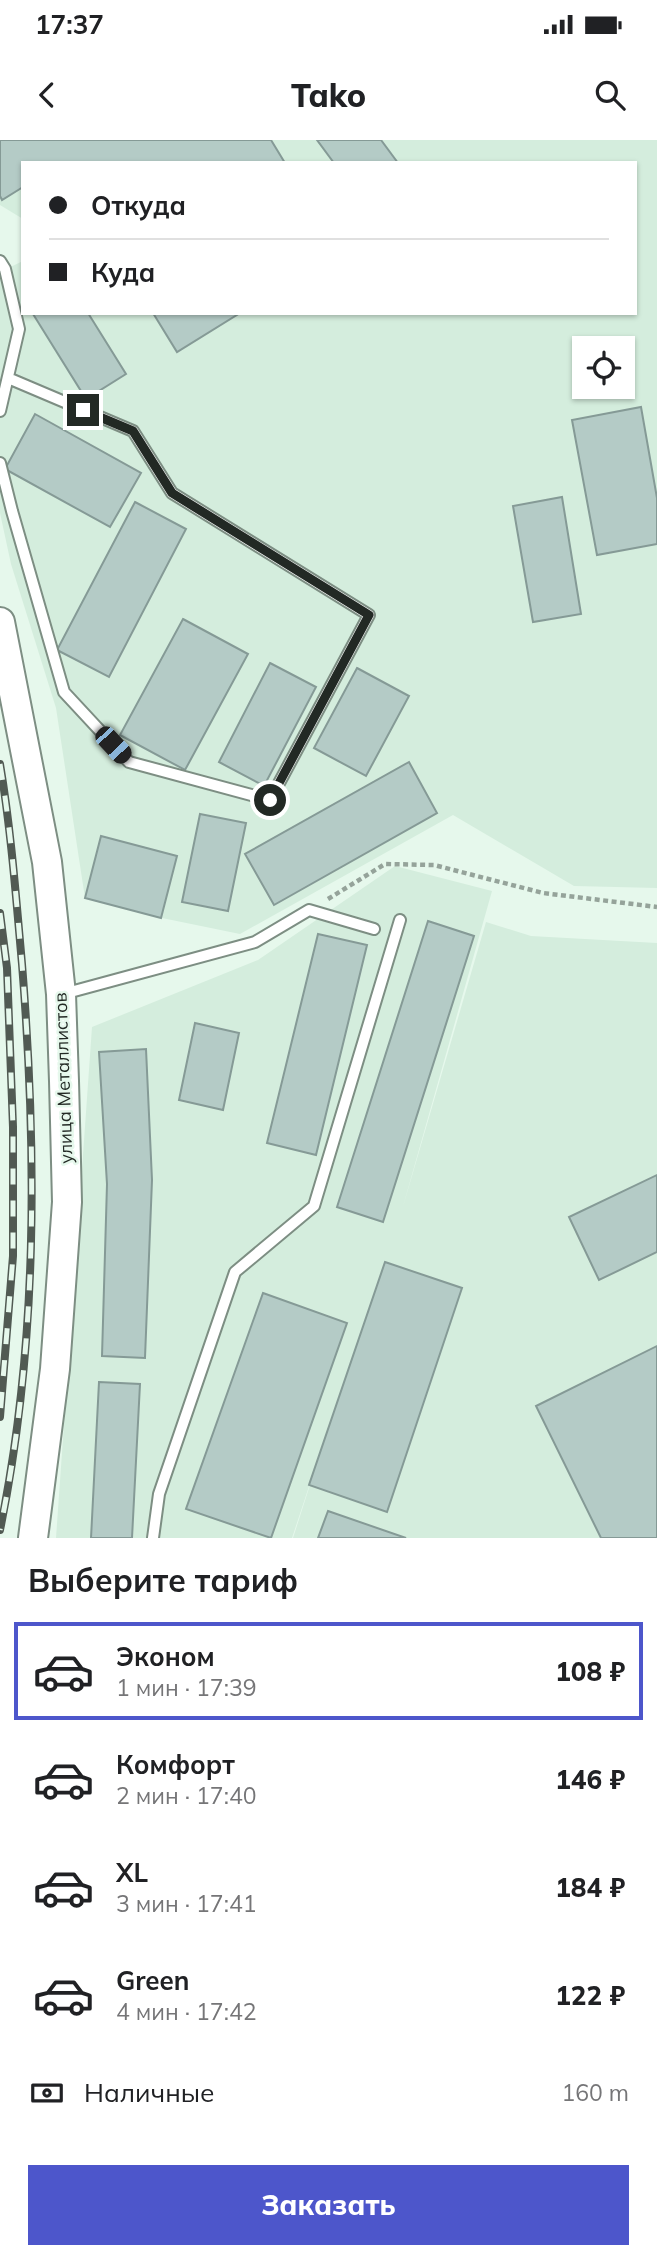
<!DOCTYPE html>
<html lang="ru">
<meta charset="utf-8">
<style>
:root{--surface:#fff;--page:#f2f2f2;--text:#202124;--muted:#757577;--line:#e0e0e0;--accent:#4d56cb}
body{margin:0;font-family:Mulish,sans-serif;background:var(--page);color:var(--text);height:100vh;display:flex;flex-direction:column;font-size:26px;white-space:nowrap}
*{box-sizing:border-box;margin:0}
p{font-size:23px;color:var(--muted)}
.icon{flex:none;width:38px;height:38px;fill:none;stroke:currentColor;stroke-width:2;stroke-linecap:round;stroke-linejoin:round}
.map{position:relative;height:1398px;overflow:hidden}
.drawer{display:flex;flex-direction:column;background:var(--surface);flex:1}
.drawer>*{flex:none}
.hud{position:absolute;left:21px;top:21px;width:616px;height:154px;border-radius:0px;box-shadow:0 2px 5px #0004;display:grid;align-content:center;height:154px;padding:0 28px;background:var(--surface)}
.tools{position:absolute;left:572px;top:196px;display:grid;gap:14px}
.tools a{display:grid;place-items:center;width:63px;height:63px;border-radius:0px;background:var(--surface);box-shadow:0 2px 5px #0004;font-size:35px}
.end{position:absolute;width:32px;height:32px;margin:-16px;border:9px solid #222924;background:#fff;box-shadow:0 0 0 4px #fff}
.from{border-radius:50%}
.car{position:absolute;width:21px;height:42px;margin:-21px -10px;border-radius:9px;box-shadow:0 0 5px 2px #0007;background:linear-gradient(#222 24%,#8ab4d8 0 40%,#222 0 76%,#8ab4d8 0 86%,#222 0)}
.hud b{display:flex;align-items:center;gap:24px;height:66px;font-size:26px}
.hud b+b{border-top:2px solid var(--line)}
.hud i{width:18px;height:18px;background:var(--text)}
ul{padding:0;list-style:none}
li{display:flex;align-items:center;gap:21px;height:98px;margin:0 14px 10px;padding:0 14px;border:4px solid transparent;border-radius:0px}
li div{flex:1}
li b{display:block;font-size:26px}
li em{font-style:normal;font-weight:800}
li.selected{border-color:var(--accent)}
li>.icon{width:63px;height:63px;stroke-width:1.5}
h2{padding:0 28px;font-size:32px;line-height:84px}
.pay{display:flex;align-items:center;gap:18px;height:77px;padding:0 28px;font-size:26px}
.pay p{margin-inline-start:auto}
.action{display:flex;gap:14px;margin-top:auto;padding:14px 28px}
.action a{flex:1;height:80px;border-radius:0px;background:var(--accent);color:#fff;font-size:28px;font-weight:800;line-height:80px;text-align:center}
.status{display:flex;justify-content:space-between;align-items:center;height:49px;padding:0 35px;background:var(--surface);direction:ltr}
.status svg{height:19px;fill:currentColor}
header{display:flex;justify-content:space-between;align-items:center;height:91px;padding:0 28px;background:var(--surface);font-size:32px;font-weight:800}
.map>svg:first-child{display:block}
</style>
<div class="status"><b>17:37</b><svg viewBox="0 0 49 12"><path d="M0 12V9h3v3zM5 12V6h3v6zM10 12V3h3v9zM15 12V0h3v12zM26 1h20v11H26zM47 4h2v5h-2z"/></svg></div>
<header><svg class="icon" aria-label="back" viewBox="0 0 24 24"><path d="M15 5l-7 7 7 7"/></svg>Tako<svg class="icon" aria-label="search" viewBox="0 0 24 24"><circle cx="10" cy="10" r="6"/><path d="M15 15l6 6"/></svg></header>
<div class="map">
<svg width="657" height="1398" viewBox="0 0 657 1398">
<rect width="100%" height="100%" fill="#e6f8ec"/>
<path fill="#d4eddd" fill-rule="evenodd" d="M0,0H657V748L574,746L453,675L240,794L162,778L85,758L56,568L11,424L0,373V132L23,121V173H635V23H23V79L0,65ZM584,208H623V247H584Z
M395,726L492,751L402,1070L486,782L531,796L657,803V1398H293L324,1301L292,1398H56L92,887L258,820Z"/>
<path fill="#b4cbc6" stroke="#859a96" stroke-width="2" d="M0,0H271L285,23H23V47L2,60L0,56Z
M317,0H381L398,23H334Z
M88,173L126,234L86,259L33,174Z
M153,173H240L177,212Z
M641,267L657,358V404L597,415L572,280Z
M35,274L141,333L110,387L5,329Z
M562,357L581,474L533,482L513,366Z
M135,362L186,389L109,537L57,510Z
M183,479L248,514L185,630L120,595Z
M270,523L316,547L264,646L219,622Z
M357,528L409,556L366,636L314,608Z
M409,622L437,673L274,765L245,714Z
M200,674L246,683L228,771L182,762Z
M101,696L177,716L161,778L85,758Z
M428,781L474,796L383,1082L337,1067Z
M318,794L367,805L316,1015L267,1003Z
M195,883L239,893L223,970L179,960Z
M146,909L152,1040L145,1218L102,1216L107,1044L99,912Z
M657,1035V1112L599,1140L569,1077Z
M385,1122L462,1148L387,1372L309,1345Z
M263,1153L347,1183L271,1398L186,1369Z
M657,1206V1398H601L536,1266Z
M99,1242L140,1244L132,1398H91Z
M328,1371L406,1398H318Z"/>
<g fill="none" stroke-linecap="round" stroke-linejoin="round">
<defs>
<path id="lane" d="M0,121L5,129L19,189L0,271
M0,323L12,371L64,552L129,622L270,660L369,475L172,353L133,291L8,238
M63,854L255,802L309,770L374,789
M153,1398L159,1354L235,1132L314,1066L400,780"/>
<path id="secondary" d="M0,482L47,722L61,854L64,941L67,1062L55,1229L33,1398"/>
</defs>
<use href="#lane" stroke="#7d8e83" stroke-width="14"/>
<use href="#secondary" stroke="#7d8e83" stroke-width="32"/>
<path stroke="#95a39a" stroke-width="4.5" stroke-dasharray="5 3.5" stroke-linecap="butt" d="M328,759L385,724L434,725L543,753L657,767"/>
<use href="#lane" stroke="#fff" stroke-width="10"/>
<use href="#secondary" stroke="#fff" stroke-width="28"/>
<defs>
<path id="rail" d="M0,624C11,690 16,757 22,824C37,1012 38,1204 0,1390
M0,773L7,828L13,987V1116L0,1277"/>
</defs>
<use href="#rail" stroke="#515a53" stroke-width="8"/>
<use href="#rail" stroke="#e6f8ec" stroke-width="5" stroke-dasharray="16" stroke-linecap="butt"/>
</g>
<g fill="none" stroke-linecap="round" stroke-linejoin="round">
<path stroke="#222924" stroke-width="9" d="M83,270L133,291L172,353L369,475L270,660"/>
</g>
<g text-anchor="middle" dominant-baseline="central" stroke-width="5" stroke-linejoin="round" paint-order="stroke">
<g font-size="18" fill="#222924" stroke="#e6f8ec">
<text transform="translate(63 938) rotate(-92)">улица Металлистов</text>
</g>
</g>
</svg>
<div class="tools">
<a><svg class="icon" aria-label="locate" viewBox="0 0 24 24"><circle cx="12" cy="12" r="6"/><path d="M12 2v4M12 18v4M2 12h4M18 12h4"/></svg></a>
</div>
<i class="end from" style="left:270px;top:660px"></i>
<i class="end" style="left:83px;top:270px"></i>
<i class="car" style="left:113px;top:605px;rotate:137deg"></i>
<div class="hud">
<b><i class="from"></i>Откуда</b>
<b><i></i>Куда</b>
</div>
</div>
<section class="drawer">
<h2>Выберите тариф</h2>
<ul>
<li class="selected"><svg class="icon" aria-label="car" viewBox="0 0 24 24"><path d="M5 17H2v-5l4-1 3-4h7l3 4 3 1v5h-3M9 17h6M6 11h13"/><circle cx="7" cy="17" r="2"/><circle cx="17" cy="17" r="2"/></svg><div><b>Эконом</b><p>1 мин · 17:39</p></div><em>108 ₽</em></li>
<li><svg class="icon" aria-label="car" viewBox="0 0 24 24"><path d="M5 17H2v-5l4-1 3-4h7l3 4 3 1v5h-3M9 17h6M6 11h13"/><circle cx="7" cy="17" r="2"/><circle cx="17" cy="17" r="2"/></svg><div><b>Комфорт</b><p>2 мин · 17:40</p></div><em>146 ₽</em></li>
<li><svg class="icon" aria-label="car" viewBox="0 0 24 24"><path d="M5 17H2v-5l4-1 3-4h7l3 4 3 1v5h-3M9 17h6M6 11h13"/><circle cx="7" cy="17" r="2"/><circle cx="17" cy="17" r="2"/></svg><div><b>XL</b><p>3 мин · 17:41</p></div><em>184 ₽</em></li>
<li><svg class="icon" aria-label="car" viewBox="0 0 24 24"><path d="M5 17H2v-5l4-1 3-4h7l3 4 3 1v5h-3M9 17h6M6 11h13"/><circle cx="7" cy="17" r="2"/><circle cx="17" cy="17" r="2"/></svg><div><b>Green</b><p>4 мин · 17:42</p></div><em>122 ₽</em></li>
</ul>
<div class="pay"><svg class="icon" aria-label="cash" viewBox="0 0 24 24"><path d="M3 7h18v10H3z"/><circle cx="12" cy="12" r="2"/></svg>Наличные<p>160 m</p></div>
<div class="action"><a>Заказать</a></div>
</section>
